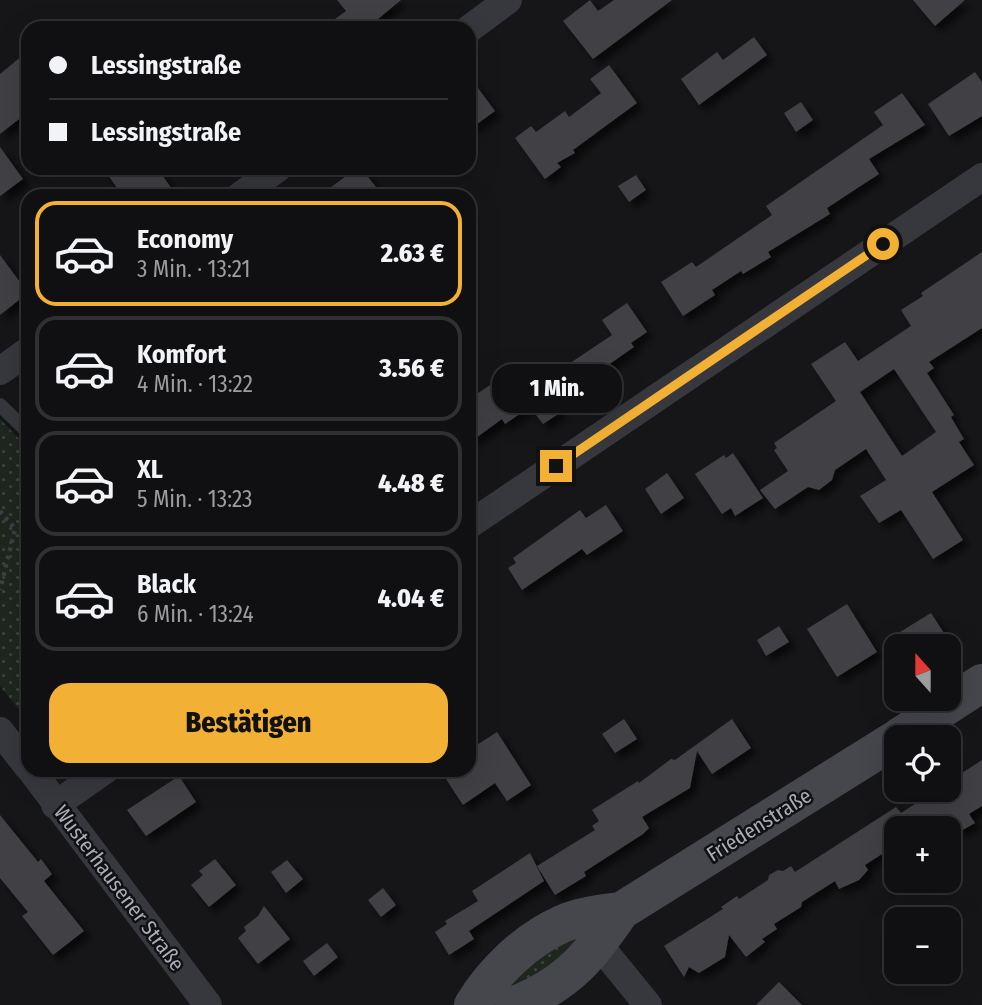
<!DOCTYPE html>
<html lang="de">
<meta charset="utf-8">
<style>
:root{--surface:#101012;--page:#19191b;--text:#f1f3f6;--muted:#9c9d9f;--line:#303032;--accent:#f2b134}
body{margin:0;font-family:"Fira Sans Condensed",sans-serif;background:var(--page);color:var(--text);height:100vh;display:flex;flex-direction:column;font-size:26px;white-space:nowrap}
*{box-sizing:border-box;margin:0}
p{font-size:23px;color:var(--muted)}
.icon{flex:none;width:38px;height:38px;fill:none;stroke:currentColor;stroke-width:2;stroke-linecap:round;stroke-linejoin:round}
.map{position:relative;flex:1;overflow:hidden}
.sheet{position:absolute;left:21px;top:189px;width:455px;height:588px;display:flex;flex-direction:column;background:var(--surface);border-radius:21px;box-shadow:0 7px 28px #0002,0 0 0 2px var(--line)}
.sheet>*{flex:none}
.banner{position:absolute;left:21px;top:21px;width:455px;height:154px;border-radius:21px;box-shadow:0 7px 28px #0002,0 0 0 2px var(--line);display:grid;align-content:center;height:154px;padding:0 28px;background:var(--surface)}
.needle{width:46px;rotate:339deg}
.tools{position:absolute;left:884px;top:634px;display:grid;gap:14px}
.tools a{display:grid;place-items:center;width:77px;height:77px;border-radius:14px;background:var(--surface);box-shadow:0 7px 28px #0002,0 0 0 2px var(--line);font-size:35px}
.end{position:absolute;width:32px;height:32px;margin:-16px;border:9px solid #f2b134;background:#111;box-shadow:0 0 0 4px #111}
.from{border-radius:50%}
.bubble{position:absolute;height:49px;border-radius:21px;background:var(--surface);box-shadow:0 7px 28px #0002,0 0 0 2px var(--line);font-size:23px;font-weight:800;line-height:49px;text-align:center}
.banner b{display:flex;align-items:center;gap:24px;height:66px;font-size:26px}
.banner b+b{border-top:2px solid var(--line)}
.banner i{width:18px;height:18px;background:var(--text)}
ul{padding:12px 0 0;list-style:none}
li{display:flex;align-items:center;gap:21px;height:105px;margin:0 14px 10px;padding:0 14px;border:4px solid var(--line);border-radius:21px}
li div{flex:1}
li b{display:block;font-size:26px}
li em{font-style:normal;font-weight:800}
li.selected{border-color:var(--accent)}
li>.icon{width:63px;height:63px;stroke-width:1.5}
.button{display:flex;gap:14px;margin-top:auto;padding:14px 28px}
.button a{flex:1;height:80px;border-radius:21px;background:var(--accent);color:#111;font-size:28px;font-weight:800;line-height:80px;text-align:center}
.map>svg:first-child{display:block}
</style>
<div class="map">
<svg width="982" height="1005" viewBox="0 0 982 1005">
<defs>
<pattern id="grass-dots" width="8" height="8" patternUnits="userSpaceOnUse" patternTransform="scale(1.75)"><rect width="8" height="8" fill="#1e261f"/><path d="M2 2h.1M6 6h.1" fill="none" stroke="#3c433d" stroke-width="1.8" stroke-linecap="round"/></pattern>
<filter id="shadow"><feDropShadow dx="6" dy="6" stdDeviation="3.5" flood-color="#0009"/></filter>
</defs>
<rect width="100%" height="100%" fill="#161618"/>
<path fill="url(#grass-dots)" d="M0,419L28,448V721L0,686Z
M577,935L582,943L491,1005L505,973Z"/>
<path fill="#404145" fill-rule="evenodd" filter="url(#shadow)" d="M337,0H401L367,28H323L346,11Z
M590,0L598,11L614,0H672L593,59L563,21Z
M913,0H965L935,26Z
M754,37L767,55L699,105L681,79L717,52L723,60Z
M28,51V112L0,134V74Z
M609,65L637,103L573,150L575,153L557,163L561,167L545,179L515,138L531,126L536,132L565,111L569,117L601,93L590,79Z
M975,72L982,82V116L949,136L928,104Z
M469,76L495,111L469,130Z
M902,93L925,125L869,159L879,174L827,208L830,214L768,252L771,257L743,274L741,271L712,290L715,295L683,316L661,282L692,262L696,267L772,215L766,206L883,125L874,112Z
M801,102L813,120L796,132L784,113Z
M0,147L23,179L0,196Z
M103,168H157L172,189L162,196H123Z
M357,168H361L383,196H319Z
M636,175L646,190L629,202L618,186Z
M982,252V328L929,362L934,368L927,373L954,415L951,417L964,439L959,442L974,465L932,492L963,540L933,559L901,510L879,523L860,496L886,480L866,449L835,470L832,480L819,490L808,487L775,509L760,490L788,471L774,450L777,448L774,443L836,401L811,364L845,342L858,361L911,326L901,310L923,296L921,293ZM894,369L936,432L902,456L860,392Z
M0,255L28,293L0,315Z
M627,303L647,332L631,343L634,347L581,384L583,388L555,406L560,413L543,424L530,407L505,424L502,419L469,443V399L513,370L527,392L612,335L602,320Z
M733,453L763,498L735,516L731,508L722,514L695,474L724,455L726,458Z
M667,473L684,498L661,514L645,489Z
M606,505L623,531L587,555L582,549L522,590L508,568L516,563L513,558L580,510L586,518Z
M847,604L877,652L837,677L807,629Z
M931,613L944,633L938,637L944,646H908L900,632Z
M779,626L789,642L766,656L757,640Z
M624,719L637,739L615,753L602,734Z
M732,719L751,748L712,774L697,751L690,788L642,817L649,828L643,834L584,872L586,876L555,895L537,866L595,830L592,826L599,821L592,810L638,781L639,783L671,759L675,760Z
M497,732L531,785L507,801L495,783L463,805L440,770H469V750Z
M982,760V806L969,814L975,823L959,832L954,824L949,828H896V845L865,865L868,870L859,880L839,889L835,881L802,902L801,907L774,924L777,929L762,939L765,942L746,957L729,935L725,957L699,973L689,967L684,977L664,946L723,909L721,907L737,896L739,899L768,880L769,875L778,870L783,871L791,866L795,872L896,807L901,813L938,789H948V782Z
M179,776L196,802L146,836L127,810Z
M0,815L38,862L41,859L52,874L44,881L84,931L53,955L22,916L28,912L0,878Z
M530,853L544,881L469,931L474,939L449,955L435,932L447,924L445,921L478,901L472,891Z
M215,859L236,885L209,907L191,885L203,875L199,871Z
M287,860L303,879L286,893L271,872Z
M383,888L396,905L381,917L368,900Z
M264,906L290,939L258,964L238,938L246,931L244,927L258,916Z
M327,943L338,957L314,976L303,961Z
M779,982L802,1005H756Z"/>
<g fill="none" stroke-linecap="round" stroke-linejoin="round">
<path stroke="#3d3f44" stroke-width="4.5" stroke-dasharray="3.5 5" stroke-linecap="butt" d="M0,511L15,529L0,590"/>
<path stroke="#37383d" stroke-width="14" d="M0,405L28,432"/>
<path stroke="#37383d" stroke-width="28" d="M469,29L508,0
M240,196L278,168
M0,371L28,351
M469,525L982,177
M0,731L28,767
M31,770L208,1005
M55,805L105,770
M596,947L608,956L648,1005"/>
<path stroke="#45474d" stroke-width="38" d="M899,737L982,683
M473,1005C493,972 526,940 562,924C580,916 601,913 621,911L896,739
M515,1005C569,983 589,957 621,911"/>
</g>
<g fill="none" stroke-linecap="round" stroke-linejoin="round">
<path stroke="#f2b134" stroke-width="9" d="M556,466L883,244"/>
</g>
<g text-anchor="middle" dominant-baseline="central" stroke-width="5" stroke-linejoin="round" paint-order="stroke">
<g font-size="21" fill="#a8adb8" stroke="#111113">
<text transform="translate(759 825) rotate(-32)">Friedenstraße</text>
<text transform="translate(119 888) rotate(53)">Wusterhausener Straße</text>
</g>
</g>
</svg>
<div class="tools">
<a><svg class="needle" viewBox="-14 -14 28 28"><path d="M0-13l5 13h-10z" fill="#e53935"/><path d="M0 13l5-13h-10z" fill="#9c9d9f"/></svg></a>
<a><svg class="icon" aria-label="locate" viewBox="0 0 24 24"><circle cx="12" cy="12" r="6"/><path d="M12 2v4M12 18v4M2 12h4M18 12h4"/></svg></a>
<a>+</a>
<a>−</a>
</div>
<i class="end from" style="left:883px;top:244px"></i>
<i class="end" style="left:556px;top:466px"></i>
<div class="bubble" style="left:492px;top:364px;width:130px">1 Min.</div>
<div class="banner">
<b><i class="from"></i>Lessingstraße</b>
<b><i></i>Lessingstraße</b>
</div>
<section class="sheet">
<ul>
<li class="selected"><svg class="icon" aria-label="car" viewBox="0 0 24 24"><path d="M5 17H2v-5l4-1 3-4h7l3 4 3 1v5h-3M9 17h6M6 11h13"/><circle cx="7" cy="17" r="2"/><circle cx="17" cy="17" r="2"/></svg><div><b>Economy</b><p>3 Min. · 13:21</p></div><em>2.63 €</em></li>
<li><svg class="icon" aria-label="car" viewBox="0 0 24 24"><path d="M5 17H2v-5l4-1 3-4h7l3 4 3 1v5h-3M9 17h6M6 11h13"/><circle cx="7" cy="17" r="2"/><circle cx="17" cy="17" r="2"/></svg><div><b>Komfort</b><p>4 Min. · 13:22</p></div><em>3.56 €</em></li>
<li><svg class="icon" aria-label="car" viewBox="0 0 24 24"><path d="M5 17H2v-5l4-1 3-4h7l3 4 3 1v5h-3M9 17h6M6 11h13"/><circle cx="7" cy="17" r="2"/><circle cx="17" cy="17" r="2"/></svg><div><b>XL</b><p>5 Min. · 13:23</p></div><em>4.48 €</em></li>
<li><svg class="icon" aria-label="car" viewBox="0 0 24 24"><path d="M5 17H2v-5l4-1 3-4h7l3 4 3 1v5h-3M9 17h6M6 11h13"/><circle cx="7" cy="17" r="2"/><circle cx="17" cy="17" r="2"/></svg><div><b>Black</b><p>6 Min. · 13:24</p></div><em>4.04 €</em></li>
</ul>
<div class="button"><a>Bestätigen</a></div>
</section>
</div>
